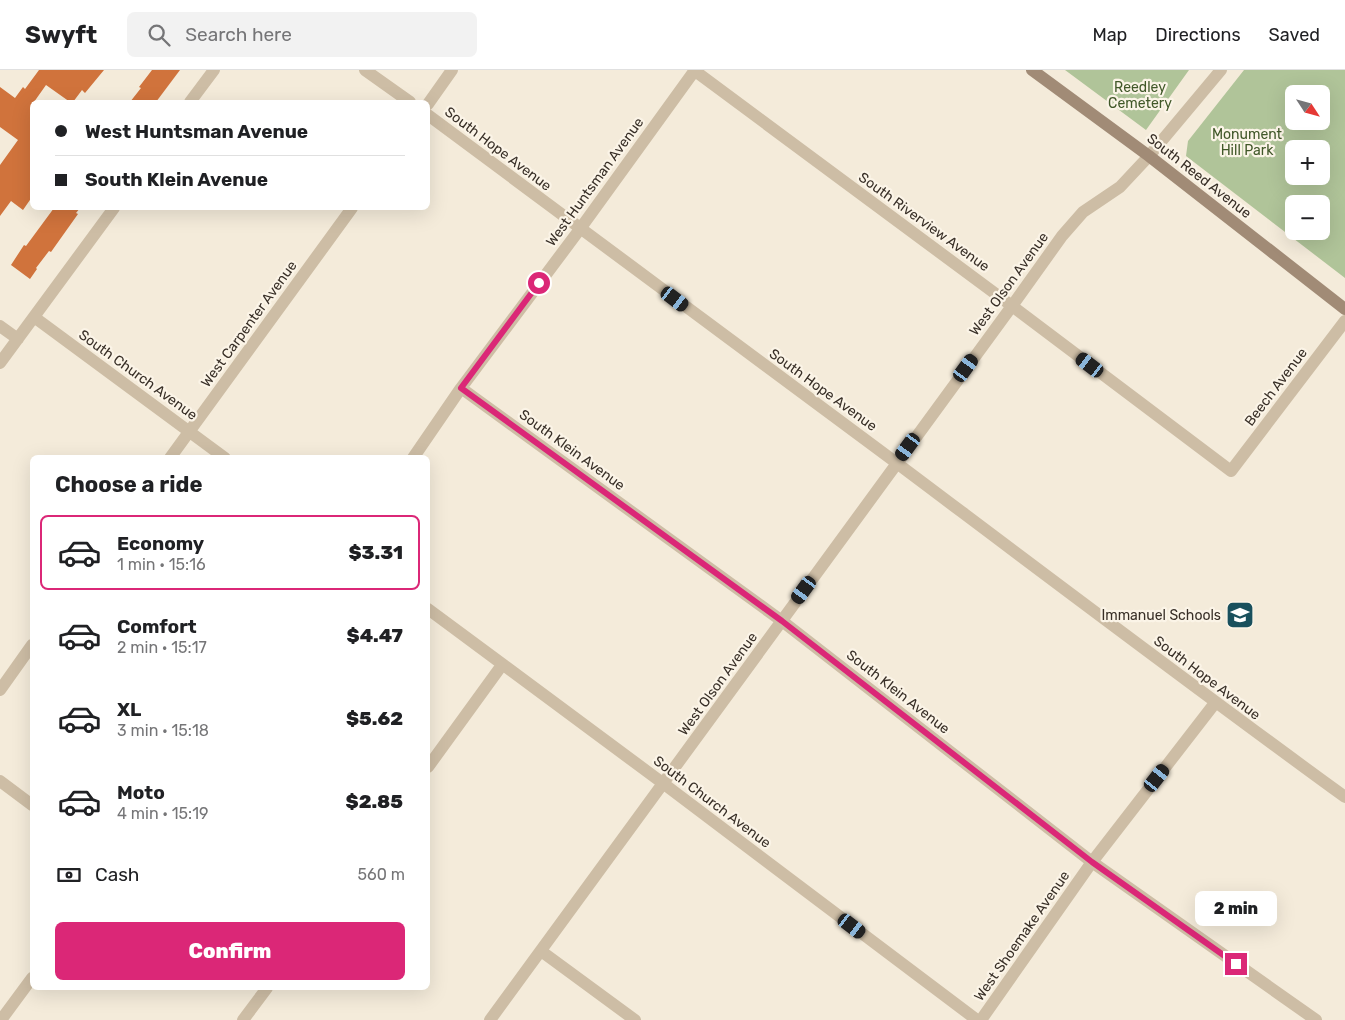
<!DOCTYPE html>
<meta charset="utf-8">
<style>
:root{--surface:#fff;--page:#f2f2f2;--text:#202124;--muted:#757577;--line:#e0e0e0;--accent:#db2777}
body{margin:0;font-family:Rubik,sans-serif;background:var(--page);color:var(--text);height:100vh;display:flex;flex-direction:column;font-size:19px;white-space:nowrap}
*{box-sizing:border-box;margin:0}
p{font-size:16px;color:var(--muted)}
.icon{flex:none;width:28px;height:28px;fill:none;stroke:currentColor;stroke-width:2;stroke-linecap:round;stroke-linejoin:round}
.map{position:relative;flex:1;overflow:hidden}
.side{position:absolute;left:30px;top:385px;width:400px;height:535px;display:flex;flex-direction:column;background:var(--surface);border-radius:8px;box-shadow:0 5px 20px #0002}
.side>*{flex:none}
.banner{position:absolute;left:30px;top:30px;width:400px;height:110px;border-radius:8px;box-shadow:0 5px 20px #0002;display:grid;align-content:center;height:110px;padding:0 25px;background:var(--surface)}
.needle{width:32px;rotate:126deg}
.tools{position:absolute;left:1285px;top:15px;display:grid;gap:10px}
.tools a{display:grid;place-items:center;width:45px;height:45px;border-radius:8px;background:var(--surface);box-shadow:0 5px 20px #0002;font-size:25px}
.end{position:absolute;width:22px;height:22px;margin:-11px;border:6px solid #db2777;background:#fff;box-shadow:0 0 0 2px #fff}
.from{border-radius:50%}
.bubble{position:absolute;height:35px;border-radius:8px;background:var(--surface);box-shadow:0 5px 20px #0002;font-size:16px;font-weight:800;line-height:35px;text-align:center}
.car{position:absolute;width:15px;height:30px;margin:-15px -8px;border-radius:6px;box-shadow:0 0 4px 1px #0007;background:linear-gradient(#222 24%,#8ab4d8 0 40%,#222 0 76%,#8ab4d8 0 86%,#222 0)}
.banner b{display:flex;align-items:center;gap:18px;height:48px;font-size:19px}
.banner b+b{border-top:1px solid var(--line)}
.banner i{width:12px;height:12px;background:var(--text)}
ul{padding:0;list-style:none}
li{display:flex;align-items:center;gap:15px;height:75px;margin:0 10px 8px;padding:0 15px;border:2px solid transparent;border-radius:8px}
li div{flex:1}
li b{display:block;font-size:19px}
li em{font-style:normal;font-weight:800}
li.current{border-color:var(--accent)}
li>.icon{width:45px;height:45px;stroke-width:1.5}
h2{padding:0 25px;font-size:22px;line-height:60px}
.pay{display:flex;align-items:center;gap:12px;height:55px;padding:0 25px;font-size:19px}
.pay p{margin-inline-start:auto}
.action{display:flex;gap:10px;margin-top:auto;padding:10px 25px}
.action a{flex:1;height:58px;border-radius:8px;background:var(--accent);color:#fff;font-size:20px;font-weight:800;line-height:58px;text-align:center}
header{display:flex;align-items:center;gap:30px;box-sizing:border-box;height:70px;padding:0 25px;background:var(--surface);border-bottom:1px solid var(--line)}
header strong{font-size:24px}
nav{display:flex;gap:28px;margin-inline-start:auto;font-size:18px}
.search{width:350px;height:45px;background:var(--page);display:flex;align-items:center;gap:12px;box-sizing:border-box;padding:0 18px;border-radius:8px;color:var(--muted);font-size:19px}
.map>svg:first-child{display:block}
</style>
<header>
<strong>Swyft</strong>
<div class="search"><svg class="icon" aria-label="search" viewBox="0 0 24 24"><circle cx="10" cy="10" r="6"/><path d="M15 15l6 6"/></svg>Search here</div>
<nav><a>Map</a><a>Directions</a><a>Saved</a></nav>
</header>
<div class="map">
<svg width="1345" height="950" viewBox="0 0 1345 950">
<rect width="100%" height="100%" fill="#f4ebda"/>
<path fill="#b0c499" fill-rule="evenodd" d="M1065,0H1189L1146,60Z
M1244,0H1345V208L1186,86L1188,71ZM1294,24H1321V51H1294ZM1294,79H1321V106H1294ZM1294,134H1321V161H1294Z"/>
<path fill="#d0733c" d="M39,0H104L85,23L82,20L73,32H70L46,15L34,32H32V127L23,140L11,131L0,146V95L18,70L0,57V17L15,28L23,17L25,19Z
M152,0H180L156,32H130L141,18L139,17Z
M54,138H80L76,143L78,144L51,182L49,181L36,198L37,199L30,209L11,195L24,175L26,176Z"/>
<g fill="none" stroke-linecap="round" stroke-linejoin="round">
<path stroke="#cdbda5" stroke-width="12" d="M365,0L410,32
M695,1L1012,236L1231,401L1345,251
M190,32L214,0
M428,34L452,0
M428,45C584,162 742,277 898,394C1047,506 1195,618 1345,727
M34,247L225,388
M0,256L18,269
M0,293L114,138
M461,318L782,551L1092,792L1316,950
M170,388L352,138
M413,388L461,318L580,159L695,0
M428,539L664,714L977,950
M0,620L32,575
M428,697L502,595
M0,711L32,735
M541,881L635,950
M1,950L32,908
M243,950L267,918
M490,950L1012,236L1062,166L1083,142L1120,117L1149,86L1221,0
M981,950L1092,792L1215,633"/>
<path stroke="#a18b76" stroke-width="12" d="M1032,0L1149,86L1345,239"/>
</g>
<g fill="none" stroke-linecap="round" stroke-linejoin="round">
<path stroke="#db2777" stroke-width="6" d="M539,213L461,318L782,551L1092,792L1236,894"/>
</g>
<defs>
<symbol id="school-square" viewBox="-11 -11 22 22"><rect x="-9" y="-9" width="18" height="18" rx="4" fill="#19505d" stroke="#fbf4e7"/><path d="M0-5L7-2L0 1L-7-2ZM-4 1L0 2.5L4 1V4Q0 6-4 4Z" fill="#fff"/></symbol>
</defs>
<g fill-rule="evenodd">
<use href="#school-square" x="1224" y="529" width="32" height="32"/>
</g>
<g text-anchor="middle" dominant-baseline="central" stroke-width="4.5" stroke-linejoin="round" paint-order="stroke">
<g font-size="14" fill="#415829" stroke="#fbf4e7">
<text x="1140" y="17">Reedley<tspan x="1140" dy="16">Cemetery</tspan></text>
<text x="1247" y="64">Monument<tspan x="1247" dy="16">Hill Park</tspan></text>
</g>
<g font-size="14" fill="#382f27" stroke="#fbf4e7">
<text transform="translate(498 79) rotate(37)">South Hope Avenue</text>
<text transform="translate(1199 106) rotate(38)">South Reed Avenue</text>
<text transform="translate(595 112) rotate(-54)">West Huntsman Avenue</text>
<text transform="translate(924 152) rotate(36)">South Riverview Avenue</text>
<text transform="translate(1009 214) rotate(-54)">West Olson Avenue</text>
<text transform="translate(249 254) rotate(-54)">West Carpenter Avenue</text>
<text transform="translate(138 305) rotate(36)">South Church Avenue</text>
<text transform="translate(1276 317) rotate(-53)">Beech Avenue</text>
<text transform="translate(823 320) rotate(36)">South Hope Avenue</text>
<text transform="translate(572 380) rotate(36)">South Klein Avenue</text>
<text transform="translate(1207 608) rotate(37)">South Hope Avenue</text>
<text transform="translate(718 614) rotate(-54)">West Olson Avenue</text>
<text transform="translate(898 622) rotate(38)">South Klein Avenue</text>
<text transform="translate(712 732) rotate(37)">South Church Avenue</text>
<text transform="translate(1022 866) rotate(-55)">West Shoemake Avenue</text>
</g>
<g font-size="14" fill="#382f27" stroke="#fbf4e7" text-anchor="end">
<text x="1221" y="545">Immanuel Schools</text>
</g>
</g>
</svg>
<div class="tools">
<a><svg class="needle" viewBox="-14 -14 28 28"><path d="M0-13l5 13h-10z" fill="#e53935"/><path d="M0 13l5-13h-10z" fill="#757577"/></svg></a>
<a>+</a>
<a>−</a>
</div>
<i class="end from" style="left:539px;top:213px"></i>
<i class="end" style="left:1236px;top:894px"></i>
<div class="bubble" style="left:1195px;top:821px;width:82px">2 min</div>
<i class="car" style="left:675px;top:229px;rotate:127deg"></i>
<i class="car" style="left:1090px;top:295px;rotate:307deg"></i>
<i class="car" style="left:966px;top:298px;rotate:36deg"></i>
<i class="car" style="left:908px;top:377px;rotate:216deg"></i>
<i class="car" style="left:804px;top:520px;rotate:216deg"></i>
<i class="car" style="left:1157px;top:708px;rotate:38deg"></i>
<i class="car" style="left:852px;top:856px;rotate:127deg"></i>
<div class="banner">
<b><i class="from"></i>West Huntsman Avenue</b>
<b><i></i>South Klein Avenue</b>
</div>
<section class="side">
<h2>Choose a ride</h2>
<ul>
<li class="current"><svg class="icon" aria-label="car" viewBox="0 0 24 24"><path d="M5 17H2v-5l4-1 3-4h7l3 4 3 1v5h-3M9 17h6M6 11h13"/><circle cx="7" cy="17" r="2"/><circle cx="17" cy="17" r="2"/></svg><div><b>Economy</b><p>1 min · 15:16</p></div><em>$3.31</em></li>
<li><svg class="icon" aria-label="car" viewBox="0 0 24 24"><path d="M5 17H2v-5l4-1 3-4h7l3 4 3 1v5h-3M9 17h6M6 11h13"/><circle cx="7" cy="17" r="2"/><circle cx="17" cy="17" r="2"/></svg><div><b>Comfort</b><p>2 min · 15:17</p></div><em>$4.47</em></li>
<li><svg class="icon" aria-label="car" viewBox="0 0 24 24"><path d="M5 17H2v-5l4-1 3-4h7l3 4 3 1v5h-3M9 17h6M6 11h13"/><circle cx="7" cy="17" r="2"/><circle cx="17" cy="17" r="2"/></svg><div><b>XL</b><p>3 min · 15:18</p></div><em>$5.62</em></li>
<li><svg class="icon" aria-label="car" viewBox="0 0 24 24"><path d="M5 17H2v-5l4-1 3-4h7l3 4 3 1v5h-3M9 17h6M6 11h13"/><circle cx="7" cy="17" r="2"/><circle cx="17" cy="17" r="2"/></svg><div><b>Moto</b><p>4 min · 15:19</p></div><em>$2.85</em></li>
</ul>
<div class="pay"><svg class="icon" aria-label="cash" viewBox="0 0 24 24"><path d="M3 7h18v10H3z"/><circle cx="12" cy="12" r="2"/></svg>Cash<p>560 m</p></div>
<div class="action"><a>Confirm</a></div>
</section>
</div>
